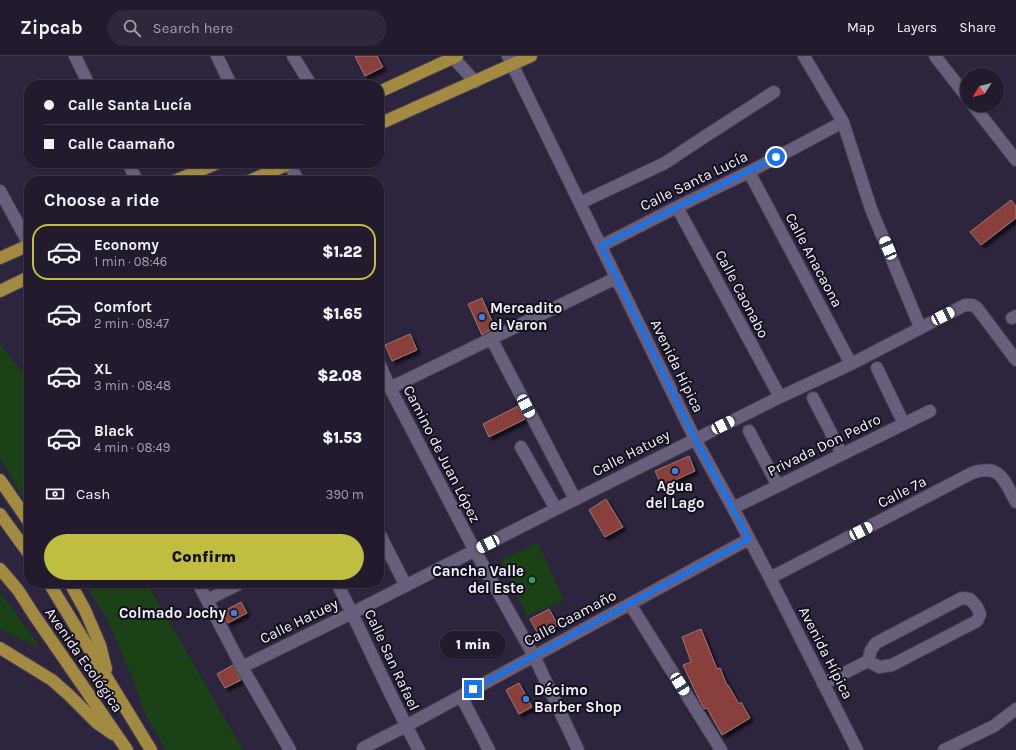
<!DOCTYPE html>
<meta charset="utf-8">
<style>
:root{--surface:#221b2e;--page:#2e283a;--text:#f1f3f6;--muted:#a2a1aa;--line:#3f394a;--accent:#bfbe41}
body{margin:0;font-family:Karla,sans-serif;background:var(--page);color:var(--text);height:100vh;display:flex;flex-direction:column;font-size:15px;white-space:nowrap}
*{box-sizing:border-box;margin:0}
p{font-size:13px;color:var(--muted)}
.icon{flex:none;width:22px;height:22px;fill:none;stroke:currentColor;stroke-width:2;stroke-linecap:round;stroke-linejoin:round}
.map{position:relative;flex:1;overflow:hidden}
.drawer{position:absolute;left:24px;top:120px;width:360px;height:412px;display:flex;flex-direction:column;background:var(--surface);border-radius:16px;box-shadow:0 1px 3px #0004,0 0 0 1px var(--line)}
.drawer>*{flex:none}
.guide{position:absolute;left:24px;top:24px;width:360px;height:88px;border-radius:16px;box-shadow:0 1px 3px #0004,0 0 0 1px var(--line);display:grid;align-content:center;height:88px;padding:0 20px;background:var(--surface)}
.needle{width:26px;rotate:233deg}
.fabs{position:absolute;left:960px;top:12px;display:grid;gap:8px}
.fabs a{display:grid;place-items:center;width:44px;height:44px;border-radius:50%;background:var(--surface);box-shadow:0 1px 3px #0004,0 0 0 1px var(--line);font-size:20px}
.end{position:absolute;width:18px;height:18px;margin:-9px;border:5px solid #1a73e8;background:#fff;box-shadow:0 0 0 2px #fff}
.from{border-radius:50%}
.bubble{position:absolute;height:28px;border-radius:14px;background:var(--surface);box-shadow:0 1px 3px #0004,0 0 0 1px var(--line);font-size:13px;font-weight:800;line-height:28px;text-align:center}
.car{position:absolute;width:12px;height:24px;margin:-12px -6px;border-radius:5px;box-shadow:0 0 3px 1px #0007;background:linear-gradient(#fff 24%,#345 0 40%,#fff 0 76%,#345 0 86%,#fff 0)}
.guide b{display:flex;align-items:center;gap:14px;height:38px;font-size:15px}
.guide b+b{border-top:1px solid var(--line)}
.guide i{width:10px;height:10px;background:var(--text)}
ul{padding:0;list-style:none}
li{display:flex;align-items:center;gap:12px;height:56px;margin:0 8px 6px;padding:0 12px;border:2px solid transparent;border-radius:16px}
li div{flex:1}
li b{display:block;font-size:15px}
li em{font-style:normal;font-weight:800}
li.current{border-color:var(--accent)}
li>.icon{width:36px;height:36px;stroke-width:1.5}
h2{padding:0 20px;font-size:18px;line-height:48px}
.pay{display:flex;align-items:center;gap:10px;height:44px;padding:0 20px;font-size:15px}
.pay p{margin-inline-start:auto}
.primary-button{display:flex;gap:8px;margin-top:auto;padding:8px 20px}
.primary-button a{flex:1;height:46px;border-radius:24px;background:var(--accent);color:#111;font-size:16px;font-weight:800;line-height:46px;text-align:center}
header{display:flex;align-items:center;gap:24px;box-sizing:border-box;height:56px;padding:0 20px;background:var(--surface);border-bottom:1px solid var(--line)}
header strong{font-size:19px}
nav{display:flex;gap:22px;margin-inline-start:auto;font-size:14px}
.search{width:280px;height:36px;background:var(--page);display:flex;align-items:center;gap:10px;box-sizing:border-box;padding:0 14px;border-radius:22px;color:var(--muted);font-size:15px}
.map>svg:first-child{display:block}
</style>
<header>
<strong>Zipcab</strong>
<div class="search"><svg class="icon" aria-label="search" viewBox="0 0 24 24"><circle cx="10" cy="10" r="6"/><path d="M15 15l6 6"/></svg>Search here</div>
<nav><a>Map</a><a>Layers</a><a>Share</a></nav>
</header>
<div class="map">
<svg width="1016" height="694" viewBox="0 0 1016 694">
<defs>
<filter id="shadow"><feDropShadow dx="3.5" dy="3.5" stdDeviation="1" flood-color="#0009"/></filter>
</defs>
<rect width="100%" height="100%" fill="#2d243e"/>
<path fill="#1a4216" d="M0,288L29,324V451L24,444L0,401Z
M538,487L564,544L527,560L501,504Z
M84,527H147L243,694H166L146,660L129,614L107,563Z
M0,537L6,544L41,593L0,573Z"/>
<path fill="#89403d" stroke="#9d7774" filter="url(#shadow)" d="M355,0H377L383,11L365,20Z
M1011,144L1016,150V162L981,189L970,176Z
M482,242L495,272L488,275L482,279L468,248Z
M410,278L417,294L392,305L385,289Z
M518,350L525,363L489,381L483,368Z
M689,400L695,415L662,430L655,415Z
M606,443L623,471L605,481L589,454Z
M241,546L247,557L228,567L222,556Z
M549,553L558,569L539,580L530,563Z
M701,573L717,613L720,612L727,629H728L739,648L741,646L750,662L722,679L707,652L704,653L696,637L683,609L691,606L682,581Z
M233,609L241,624L225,632L217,618Z
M519,627L532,651L519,658L506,634Z"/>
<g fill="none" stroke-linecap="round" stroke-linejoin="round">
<defs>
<path id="minor" d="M75,0L89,29
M217,0L231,29
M293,0L311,29
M452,0L475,26
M508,0L695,383L733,452L770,522L857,694
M804,0L843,66L871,153L920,271
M935,0L967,41
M973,49L1016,104
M128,107L137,125
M289,107L298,125
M749,116L851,308
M0,135L29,188
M580,147L665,107L698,85L774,36
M677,151L780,341
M601,190L677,151L749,116L843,66
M1012,262L1016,260
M491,282L575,443
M379,307L390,332L475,495L534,600L578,694
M877,312L904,368
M390,332L616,222
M813,342L842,398
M749,375L778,430
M521,391L556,453
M733,452L930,355
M379,477L406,530
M770,522L972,417C1001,407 1004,425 1016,446
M198,527L242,611L290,694
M337,527C365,582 389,639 419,694
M207,544L241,527
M630,548L721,694
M242,611L352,557L556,453L780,341L851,308L965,249H972L977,252L1016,304
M823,628L868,605L879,611L892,609L977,565L980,558L977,551L970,543L962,542L876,587L871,594L868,605
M461,640L489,694
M363,692L406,670L749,483
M944,694L994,670L1016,653"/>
<path id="major" d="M379,36L457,0
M379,68L531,0
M174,125L218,107
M249,125L291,107
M0,202L29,189
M0,235L29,221
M0,424L29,466
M0,458L29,498
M0,513L18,534L34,559L127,694
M49,527L151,694
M70,527L85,554L100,589L106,613
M0,592L52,624L69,639L97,667L113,678"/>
</defs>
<use href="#minor" stroke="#463f54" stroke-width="14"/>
<use href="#major" stroke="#463f54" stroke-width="14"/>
<use href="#minor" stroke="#685f7c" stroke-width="12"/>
<use href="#major" stroke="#a38a41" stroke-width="12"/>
</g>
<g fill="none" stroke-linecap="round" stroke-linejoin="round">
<path stroke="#1a73e8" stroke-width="5" d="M473,633L749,483L695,383L601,190L776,101"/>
</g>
<g fill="#3f7fe0" stroke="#14101c" stroke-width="1.5">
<circle cx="482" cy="261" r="4"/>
<circle cx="675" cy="415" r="4"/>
<circle cx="234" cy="557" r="4"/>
<circle cx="526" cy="643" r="4"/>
</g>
<circle fill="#2e9e5b" stroke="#14101c" stroke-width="1.5" cx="532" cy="524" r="4"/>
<g text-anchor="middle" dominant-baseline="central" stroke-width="4" stroke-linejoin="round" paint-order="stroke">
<g font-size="15" fill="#f3f0fe" stroke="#14101c">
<text transform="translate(694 125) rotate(-26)">Calle Santa Lucía</text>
<text transform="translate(814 204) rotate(62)">Calle Anacaona</text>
<text transform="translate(742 238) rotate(62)">Calle Caonabo</text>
<text transform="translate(677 310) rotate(64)">Avenida Hípica</text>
<text transform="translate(824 389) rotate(-26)">Privada Don Pedro</text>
<text transform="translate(631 397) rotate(-27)">Calle Hatuey</text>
<text transform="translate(442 398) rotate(63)">Camino de Juan López</text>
<text transform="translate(902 436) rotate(-27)">Calle 7a</text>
<text transform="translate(570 562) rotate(-28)">Calle Caamaño</text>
<text transform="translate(299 565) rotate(-26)">Calle Hatuey</text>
<text transform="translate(826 597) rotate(63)">Avenida Hípica</text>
<text transform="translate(84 604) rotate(55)">Avenida Ecológica</text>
<text transform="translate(392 604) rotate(65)">Calle San Rafael</text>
</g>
<g font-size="15" font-weight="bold" fill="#f3f0fe" stroke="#14101c" text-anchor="start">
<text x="490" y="252">Mercadito<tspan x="490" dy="17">el Varon</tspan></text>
<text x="675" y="430" text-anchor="middle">Agua<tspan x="675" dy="17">del Lago</tspan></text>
<text x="524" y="515" text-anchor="end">Cancha Valle<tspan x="524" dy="17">del Este</tspan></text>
<text x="226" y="557" text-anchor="end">Colmado Jochy</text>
<text x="534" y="634">Décimo<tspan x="534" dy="17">Barber Shop</tspan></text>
</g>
</g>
</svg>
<div class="fabs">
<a><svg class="needle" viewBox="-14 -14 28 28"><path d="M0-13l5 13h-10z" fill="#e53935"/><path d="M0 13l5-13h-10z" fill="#a2a1aa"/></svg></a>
</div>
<i class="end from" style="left:776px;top:101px"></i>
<i class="end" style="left:473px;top:633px"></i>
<div class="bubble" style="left:440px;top:575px;width:66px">1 min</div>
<i class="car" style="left:888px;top:192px;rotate:337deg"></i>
<i class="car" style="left:943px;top:260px;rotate:63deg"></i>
<i class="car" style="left:526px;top:350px;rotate:153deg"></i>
<i class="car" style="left:723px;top:369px;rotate:63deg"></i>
<i class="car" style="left:861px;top:475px;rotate:63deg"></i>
<i class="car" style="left:488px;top:488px;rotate:243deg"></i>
<i class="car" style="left:680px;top:628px;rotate:148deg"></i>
<div class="guide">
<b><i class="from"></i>Calle Santa Lucía</b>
<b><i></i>Calle Caamaño</b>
</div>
<section class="drawer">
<h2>Choose a ride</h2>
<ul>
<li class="current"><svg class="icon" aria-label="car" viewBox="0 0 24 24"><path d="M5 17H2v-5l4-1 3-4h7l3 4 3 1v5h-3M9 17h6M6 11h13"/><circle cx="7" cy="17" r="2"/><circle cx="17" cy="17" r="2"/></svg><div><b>Economy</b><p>1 min · 08:46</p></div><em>$1.22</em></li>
<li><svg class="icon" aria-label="car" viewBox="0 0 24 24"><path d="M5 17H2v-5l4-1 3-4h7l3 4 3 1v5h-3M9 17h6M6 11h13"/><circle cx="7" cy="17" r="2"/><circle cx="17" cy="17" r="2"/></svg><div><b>Comfort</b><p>2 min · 08:47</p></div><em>$1.65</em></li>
<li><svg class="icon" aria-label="car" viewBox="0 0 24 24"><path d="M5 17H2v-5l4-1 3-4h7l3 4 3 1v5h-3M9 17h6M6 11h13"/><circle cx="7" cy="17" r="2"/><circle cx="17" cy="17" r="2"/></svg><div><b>XL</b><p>3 min · 08:48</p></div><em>$2.08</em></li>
<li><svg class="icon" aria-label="car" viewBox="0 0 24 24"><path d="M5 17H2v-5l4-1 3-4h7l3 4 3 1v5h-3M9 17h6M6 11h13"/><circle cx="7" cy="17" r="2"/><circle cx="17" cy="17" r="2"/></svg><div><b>Black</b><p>4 min · 08:49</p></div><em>$1.53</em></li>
</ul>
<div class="pay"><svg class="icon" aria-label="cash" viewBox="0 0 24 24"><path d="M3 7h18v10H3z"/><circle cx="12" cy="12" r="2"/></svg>Cash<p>390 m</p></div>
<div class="primary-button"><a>Confirm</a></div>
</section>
</div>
